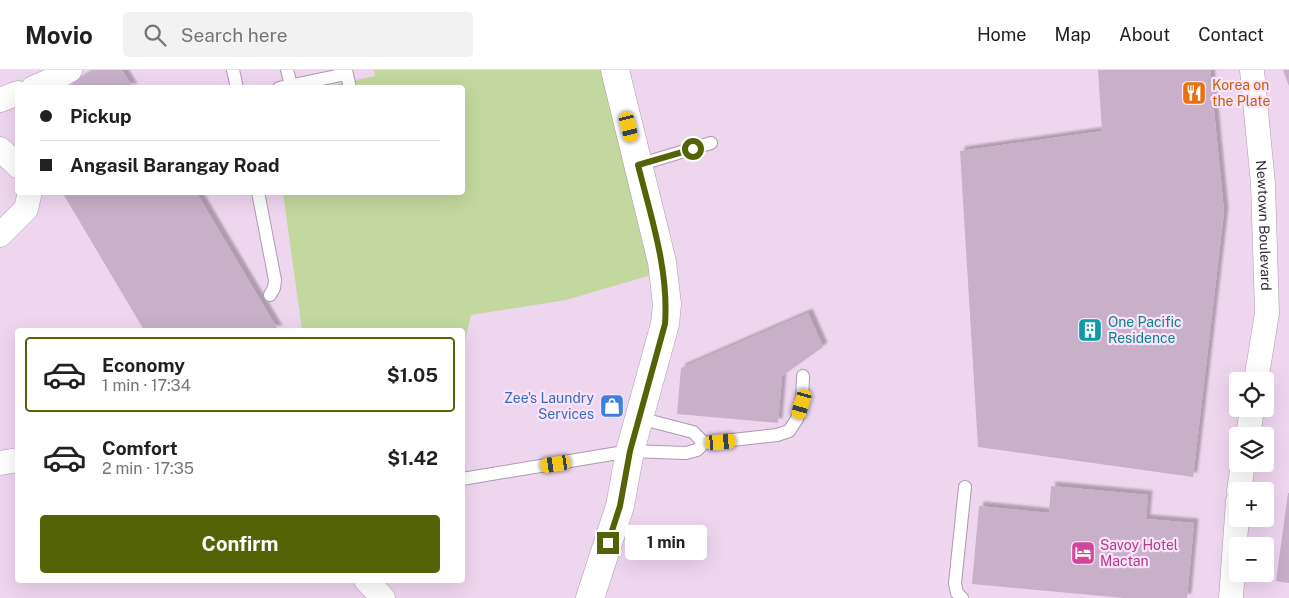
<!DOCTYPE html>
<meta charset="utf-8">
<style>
:root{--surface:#fff;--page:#f2f2f2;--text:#202124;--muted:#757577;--line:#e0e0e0;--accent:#556307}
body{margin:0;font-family:"Public Sans",sans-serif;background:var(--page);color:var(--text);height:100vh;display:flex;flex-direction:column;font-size:19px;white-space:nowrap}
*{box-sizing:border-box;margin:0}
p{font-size:16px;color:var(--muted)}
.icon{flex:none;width:28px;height:28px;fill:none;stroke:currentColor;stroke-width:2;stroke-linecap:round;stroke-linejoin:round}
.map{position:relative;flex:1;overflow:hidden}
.panel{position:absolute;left:15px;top:258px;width:450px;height:255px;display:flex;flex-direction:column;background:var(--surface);border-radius:5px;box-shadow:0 5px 20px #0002}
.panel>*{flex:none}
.banner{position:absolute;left:15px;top:15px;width:450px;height:110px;border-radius:5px;box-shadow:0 5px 20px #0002;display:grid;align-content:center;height:110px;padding:0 25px;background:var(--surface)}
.tools{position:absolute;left:1229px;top:302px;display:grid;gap:10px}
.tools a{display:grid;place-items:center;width:45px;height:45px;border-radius:5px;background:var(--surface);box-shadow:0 5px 20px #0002;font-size:25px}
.end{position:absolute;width:22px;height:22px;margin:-11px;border:6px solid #556307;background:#fff;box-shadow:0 0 0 2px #fff}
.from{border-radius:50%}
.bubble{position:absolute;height:35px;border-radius:5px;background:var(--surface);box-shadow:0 5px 20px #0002;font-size:16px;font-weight:700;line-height:35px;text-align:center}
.car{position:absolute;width:15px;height:30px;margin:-15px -8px;border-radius:6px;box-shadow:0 0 4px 1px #0007;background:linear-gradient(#f5c518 24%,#345 0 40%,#f5c518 0 76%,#345 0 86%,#f5c518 0)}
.banner b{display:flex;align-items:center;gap:18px;height:48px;font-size:19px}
.banner b+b{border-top:1px solid var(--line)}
.banner i{width:12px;height:12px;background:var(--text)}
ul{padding:9px 0 0;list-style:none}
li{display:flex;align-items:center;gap:15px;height:75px;margin:0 10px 8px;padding:0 15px;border:2px solid transparent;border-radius:5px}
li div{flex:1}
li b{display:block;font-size:19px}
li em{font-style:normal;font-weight:700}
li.current{border-color:var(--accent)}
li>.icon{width:45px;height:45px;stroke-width:1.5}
.primary-button{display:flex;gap:10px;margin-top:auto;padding:10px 25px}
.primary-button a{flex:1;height:58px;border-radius:5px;background:var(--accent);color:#fff;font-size:20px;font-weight:700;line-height:58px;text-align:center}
header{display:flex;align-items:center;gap:30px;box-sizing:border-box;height:70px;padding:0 25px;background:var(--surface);border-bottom:1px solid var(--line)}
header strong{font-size:24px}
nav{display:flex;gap:28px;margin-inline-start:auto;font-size:18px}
.search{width:350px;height:45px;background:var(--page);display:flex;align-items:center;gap:12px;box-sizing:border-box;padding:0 18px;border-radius:5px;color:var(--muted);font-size:19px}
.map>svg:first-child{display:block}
</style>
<header>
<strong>Movio</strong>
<div class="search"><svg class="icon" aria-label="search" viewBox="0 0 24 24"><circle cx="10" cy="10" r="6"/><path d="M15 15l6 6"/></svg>Search here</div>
<nav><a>Home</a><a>Map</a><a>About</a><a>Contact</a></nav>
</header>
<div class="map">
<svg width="1289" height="528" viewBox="0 0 1289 528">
<defs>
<filter id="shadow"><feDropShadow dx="4.5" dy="-4.5" stdDeviation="1" flood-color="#0004"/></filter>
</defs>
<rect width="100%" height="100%" fill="#eed6ef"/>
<path fill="#c3d89e" d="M374,0H605L658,203L566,230L471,245L463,279L462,260H302L283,123L462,122V18L323,17L375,6Z"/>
<path fill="#c7b0c8" filter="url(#shadow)" d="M95,0H122L133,18H66Z
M1098,0H1210L1224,142L1193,407L978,377L960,81L1102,61Z
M1283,0H1289V16Z
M62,122H196L278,260H144Z
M808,243L823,277L782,306L778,353L677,344L681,298Z
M1051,416L1148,425L1146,449L1194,453L1187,528H1124L972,514L979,436L1049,443Z
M1288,423H1289V513L1276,511Z"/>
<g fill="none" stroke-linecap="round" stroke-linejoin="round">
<defs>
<path id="service" d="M233,0L237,18
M287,0L291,15
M346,0L350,18
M279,18L346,4
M638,95L711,73
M258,122L275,210L274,218L270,225
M639,348L693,362L704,373L777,365L789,361L797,349L802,334L803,306
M462,409L630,381L686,383L697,380L704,373
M962,528L957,523L955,513L965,417"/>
<g id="minor">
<path id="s1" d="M1252,0L1263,114L1267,243L1256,311"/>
<path d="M33,18L54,9L70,0"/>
<path d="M0,30L18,23"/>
<path d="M0,79L18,96"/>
<path d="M0,165L26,139L30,122"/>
<path d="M1248,366L1252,339"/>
<path d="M0,393L18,390"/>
<path d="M1239,421L1243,394"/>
<path d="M366,510L383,528"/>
<path d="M1231,528L1238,431"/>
</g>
<path id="tertiary" d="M590,528L620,436L630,381L665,254L667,234L662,192L615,0"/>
</defs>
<use href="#service" stroke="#ae98af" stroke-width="14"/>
<use href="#minor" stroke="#ae98af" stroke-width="25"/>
<use href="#tertiary" stroke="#ae98af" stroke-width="29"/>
<use href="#service" stroke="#fff" stroke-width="12"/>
<use href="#minor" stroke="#fff" stroke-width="24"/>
<use href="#tertiary" stroke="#fff" stroke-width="28"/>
</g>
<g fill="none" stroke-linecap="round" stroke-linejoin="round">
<path stroke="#556307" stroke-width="6" d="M608,473L620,436L630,381L665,254C669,200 651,147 638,95L693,79"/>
</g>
<defs>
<symbol id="restaurant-square" viewBox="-11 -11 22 22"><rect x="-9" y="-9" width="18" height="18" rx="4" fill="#e8710a" stroke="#fbe3fc"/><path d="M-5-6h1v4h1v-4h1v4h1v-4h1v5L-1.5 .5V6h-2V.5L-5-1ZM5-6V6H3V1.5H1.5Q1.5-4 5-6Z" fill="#fff"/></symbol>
<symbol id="building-square" viewBox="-11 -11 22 22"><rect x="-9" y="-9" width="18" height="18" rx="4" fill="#0f9aa8" stroke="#fbe3fc"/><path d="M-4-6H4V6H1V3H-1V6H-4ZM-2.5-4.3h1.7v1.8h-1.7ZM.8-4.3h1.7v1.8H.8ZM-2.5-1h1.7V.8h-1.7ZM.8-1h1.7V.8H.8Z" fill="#fff"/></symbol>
<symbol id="shop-square" viewBox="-11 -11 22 22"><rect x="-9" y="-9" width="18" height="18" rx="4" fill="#3f7fe0" stroke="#fbe3fc"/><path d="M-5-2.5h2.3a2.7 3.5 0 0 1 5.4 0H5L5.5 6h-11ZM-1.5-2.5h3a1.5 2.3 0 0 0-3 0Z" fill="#fff"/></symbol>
<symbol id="hotel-square" viewBox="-11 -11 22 22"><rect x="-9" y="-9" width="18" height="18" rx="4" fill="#d1479c" stroke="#fbe3fc"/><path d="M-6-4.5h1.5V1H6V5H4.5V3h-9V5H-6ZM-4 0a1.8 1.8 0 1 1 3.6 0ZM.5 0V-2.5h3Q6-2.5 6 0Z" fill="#fff"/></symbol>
</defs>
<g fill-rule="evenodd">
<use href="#restaurant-square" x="1180" y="9" width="28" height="28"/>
<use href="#building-square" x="1076" y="246" width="28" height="28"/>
<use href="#shop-square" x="598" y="322" width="28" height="28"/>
<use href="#hotel-square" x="1069" y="469" width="28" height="28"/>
</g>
<g text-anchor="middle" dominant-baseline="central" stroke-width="4.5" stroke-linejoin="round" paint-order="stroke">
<g font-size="14" fill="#c56008" stroke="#fbe3fc" text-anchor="start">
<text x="1212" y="15">Korea on<tspan x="1212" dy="16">the Plate</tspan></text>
</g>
<g font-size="14" fill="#312932" stroke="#fbe3fc">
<text stroke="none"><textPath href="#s1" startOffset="156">Newtown Boulevard</textPath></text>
</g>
<g font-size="14" fill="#0d838f" stroke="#fbe3fc" text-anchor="start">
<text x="1108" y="252">One Pacific<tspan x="1108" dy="16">Residence</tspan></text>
</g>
<g font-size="14" fill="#366cbe" stroke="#fbe3fc" text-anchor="end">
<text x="594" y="328">Zee's Laundry<tspan x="594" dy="16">Services</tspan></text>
</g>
<g font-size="14" fill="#b23c85" stroke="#fbe3fc" text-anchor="start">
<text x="1100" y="475">Savoy Hotel<tspan x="1100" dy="16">Mactan</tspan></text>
</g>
</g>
</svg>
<div class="tools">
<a><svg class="icon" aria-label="locate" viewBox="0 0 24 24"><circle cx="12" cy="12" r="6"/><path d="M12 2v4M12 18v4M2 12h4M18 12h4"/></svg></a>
<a><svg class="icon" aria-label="layers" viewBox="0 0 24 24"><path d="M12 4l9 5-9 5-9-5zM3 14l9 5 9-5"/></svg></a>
<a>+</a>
<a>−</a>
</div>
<i class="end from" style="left:693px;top:79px"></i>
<i class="end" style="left:608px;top:473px"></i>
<div class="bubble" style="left:625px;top:455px;width:82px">1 min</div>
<i class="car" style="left:629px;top:57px;rotate:166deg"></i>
<i class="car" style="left:802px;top:334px;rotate:196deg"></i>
<i class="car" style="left:721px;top:372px;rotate:85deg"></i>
<i class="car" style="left:556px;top:394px;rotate:261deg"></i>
<div class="banner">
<b><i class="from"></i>Pickup</b>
<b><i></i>Angasil Barangay Road</b>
</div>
<section class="panel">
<ul>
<li class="current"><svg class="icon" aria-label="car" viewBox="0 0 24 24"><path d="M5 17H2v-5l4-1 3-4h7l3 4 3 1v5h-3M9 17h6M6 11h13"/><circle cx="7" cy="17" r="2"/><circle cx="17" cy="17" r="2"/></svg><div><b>Economy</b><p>1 min · 17:34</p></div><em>$1.05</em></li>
<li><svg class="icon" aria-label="car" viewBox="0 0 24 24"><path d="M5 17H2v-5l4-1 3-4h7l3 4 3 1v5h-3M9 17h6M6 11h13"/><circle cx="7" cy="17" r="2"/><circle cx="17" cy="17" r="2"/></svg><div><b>Comfort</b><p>2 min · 17:35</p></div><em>$1.42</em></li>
</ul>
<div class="primary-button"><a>Confirm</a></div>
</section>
</div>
